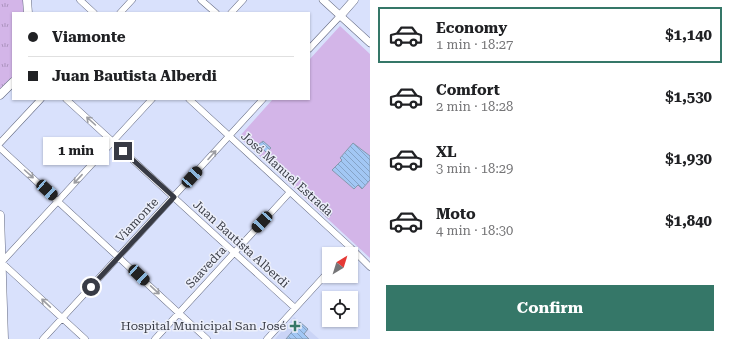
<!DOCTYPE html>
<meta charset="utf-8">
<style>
:root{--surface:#fff;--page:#f2f2f2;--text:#202124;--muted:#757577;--line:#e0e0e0;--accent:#357768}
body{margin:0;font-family:"Roboto Serif",serif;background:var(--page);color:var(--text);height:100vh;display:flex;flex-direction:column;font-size:15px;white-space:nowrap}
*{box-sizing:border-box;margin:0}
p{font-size:13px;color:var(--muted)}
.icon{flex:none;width:22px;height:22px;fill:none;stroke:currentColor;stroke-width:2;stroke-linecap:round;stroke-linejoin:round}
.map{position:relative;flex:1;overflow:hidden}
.panel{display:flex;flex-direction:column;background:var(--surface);width:360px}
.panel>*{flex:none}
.banner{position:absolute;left:12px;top:12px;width:298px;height:88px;border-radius:0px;box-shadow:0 1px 3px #0004;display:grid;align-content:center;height:88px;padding:0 16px;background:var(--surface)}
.needle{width:26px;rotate:38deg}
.buttons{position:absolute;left:322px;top:247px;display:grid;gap:8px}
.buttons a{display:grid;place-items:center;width:36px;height:36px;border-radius:0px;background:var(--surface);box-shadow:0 1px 3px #0004;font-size:20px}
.end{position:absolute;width:18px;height:18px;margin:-9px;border:5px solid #383b45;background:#fff;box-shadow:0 0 0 2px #fff}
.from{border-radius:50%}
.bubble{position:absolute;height:28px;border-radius:0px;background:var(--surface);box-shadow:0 1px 3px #0004;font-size:13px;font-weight:700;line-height:28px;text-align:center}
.car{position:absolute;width:12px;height:24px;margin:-12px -6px;border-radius:5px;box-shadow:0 0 3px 1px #0007;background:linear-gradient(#222 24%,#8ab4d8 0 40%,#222 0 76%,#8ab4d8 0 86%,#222 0)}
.banner b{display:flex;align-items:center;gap:14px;height:38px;font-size:15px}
.banner b+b{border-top:1px solid var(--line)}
.banner i{width:10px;height:10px;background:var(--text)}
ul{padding:7px 0 0;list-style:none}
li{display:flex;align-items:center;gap:12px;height:56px;margin:0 8px 6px;padding:0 8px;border:2px solid transparent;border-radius:0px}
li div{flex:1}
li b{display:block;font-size:15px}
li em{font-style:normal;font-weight:700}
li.on{border-color:var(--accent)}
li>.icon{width:36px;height:36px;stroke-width:1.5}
.cta{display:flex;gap:8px;margin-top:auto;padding:8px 16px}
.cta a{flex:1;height:46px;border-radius:0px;background:var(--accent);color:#fff;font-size:16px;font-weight:700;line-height:46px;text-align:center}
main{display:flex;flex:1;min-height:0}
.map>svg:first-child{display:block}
</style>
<main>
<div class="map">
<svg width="370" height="339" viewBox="0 0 370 339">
<defs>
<pattern id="park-tufts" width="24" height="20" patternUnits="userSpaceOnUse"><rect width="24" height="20" fill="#d3b5e8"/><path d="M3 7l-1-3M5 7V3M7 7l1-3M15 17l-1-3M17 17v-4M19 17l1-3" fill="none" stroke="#ac94be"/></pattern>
<pattern id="building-back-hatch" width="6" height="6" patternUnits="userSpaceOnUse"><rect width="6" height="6" fill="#a2c7f4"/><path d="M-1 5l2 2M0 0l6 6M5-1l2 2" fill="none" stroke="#85a3c7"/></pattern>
</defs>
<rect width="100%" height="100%" fill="#d9e1fc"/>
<path fill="#cad4f6" d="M294,317L319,339H275Z"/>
<path fill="url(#park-tufts)" d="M0,0H25L26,13H13V77L0,89Z"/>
<path fill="#d3b5e8" d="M340,26L370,54V258L239,137L273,99H309V60Z"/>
<path fill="url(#building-back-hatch)" stroke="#8799ae" d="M263,141L271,148L266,152L258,145Z
M353,143L370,156V180L362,189L358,185L354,189L332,170L342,160L340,158Z
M324,205L332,213L328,218L320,211Z
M300,322L308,329L304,334L309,339H286Z"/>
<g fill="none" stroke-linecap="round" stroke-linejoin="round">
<defs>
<path id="minor" d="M80,0L94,13
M201,0L216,13
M120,13L132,0
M231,13L243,0
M309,49L340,16
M66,99L295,308
M189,99L351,248L370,267
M0,143L41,99
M0,148L207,339
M345,254L351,248
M1,262L85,339
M0,264L152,99
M43,339L263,99
M155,339L290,192
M267,339L329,271"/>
<path id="tertiary" d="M323,0L370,43"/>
<path id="secondary" d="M27,0L28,13
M340,16L354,0
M0,95L13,82
M0,215L4,339"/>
</defs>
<use href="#minor" stroke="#636981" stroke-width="7"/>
<use href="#tertiary" stroke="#636981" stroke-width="8"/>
<use href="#secondary" stroke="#636981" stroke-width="9"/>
<use href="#minor" stroke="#fff" stroke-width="6"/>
<use href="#tertiary" stroke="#fff" stroke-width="7"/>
<use href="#secondary" stroke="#fff" stroke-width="8"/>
</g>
<defs><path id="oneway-shaft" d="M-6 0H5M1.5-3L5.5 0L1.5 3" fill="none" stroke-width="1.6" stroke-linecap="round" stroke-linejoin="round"/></defs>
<g stroke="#9c9da2">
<use href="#oneway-shaft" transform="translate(91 121) rotate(-138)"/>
<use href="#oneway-shaft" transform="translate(212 155) rotate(-48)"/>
<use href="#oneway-shaft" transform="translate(29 174) rotate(42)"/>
<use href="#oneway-shaft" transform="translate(78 179) rotate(133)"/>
<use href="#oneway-shaft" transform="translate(155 290) rotate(43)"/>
<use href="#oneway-shaft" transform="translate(46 303) rotate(-137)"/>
</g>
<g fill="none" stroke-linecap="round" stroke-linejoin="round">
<path stroke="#383b45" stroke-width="5" d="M91,287L174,197L123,151"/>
</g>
<path fill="#357768" stroke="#eceffa" stroke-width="1.5" d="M293 320h4v4h4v4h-4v4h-4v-4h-4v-4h4z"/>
<g text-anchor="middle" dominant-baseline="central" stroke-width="3" stroke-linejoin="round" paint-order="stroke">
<g font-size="12" fill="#383b45" stroke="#eceffa">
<text transform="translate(287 174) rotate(42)">José Manuel Estrada</text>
<text transform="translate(137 220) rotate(-47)">Viamonte</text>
<text transform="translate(241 244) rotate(42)">Juan Bautista Alberdi</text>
<text transform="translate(206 267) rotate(-47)">Saavedra</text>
</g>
<g font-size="12" fill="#383b45" stroke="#eceffa" text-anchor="end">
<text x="286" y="326">Hospital Municipal San José</text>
</g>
</g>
</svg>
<div class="buttons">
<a><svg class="needle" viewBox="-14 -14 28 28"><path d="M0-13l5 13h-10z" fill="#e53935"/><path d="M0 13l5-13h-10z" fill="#757577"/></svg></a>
<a><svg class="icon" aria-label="locate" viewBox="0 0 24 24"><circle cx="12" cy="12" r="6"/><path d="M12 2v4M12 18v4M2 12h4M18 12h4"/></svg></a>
</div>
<i class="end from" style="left:91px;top:287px"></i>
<i class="end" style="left:123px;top:151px"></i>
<div class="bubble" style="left:43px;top:137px;width:66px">1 min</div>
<i class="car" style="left:192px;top:177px;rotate:42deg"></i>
<i class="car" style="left:47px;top:190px;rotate:132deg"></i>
<i class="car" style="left:262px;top:222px;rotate:223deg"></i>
<i class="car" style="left:139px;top:275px;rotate:133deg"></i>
<div class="banner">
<b><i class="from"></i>Viamonte</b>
<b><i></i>Juan Bautista Alberdi</b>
</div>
</div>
<section class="panel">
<ul>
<li class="on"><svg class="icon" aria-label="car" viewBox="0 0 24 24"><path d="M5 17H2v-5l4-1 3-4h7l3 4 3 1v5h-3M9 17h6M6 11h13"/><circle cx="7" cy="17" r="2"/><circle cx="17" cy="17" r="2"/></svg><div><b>Economy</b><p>1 min · 18:27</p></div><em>$1,140</em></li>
<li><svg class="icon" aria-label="car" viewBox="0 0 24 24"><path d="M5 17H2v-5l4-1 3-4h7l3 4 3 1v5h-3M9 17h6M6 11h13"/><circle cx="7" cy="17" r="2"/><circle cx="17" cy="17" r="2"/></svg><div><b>Comfort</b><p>2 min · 18:28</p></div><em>$1,530</em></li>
<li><svg class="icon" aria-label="car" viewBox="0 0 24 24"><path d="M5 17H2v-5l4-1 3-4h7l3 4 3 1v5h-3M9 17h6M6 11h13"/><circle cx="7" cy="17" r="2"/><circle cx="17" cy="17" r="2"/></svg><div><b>XL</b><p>3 min · 18:29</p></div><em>$1,930</em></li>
<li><svg class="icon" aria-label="car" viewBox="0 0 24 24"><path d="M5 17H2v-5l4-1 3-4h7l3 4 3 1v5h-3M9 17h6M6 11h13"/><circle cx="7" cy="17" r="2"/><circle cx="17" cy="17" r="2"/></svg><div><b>Moto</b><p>4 min · 18:30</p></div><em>$1,840</em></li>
</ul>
<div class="cta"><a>Confirm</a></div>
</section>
</main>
